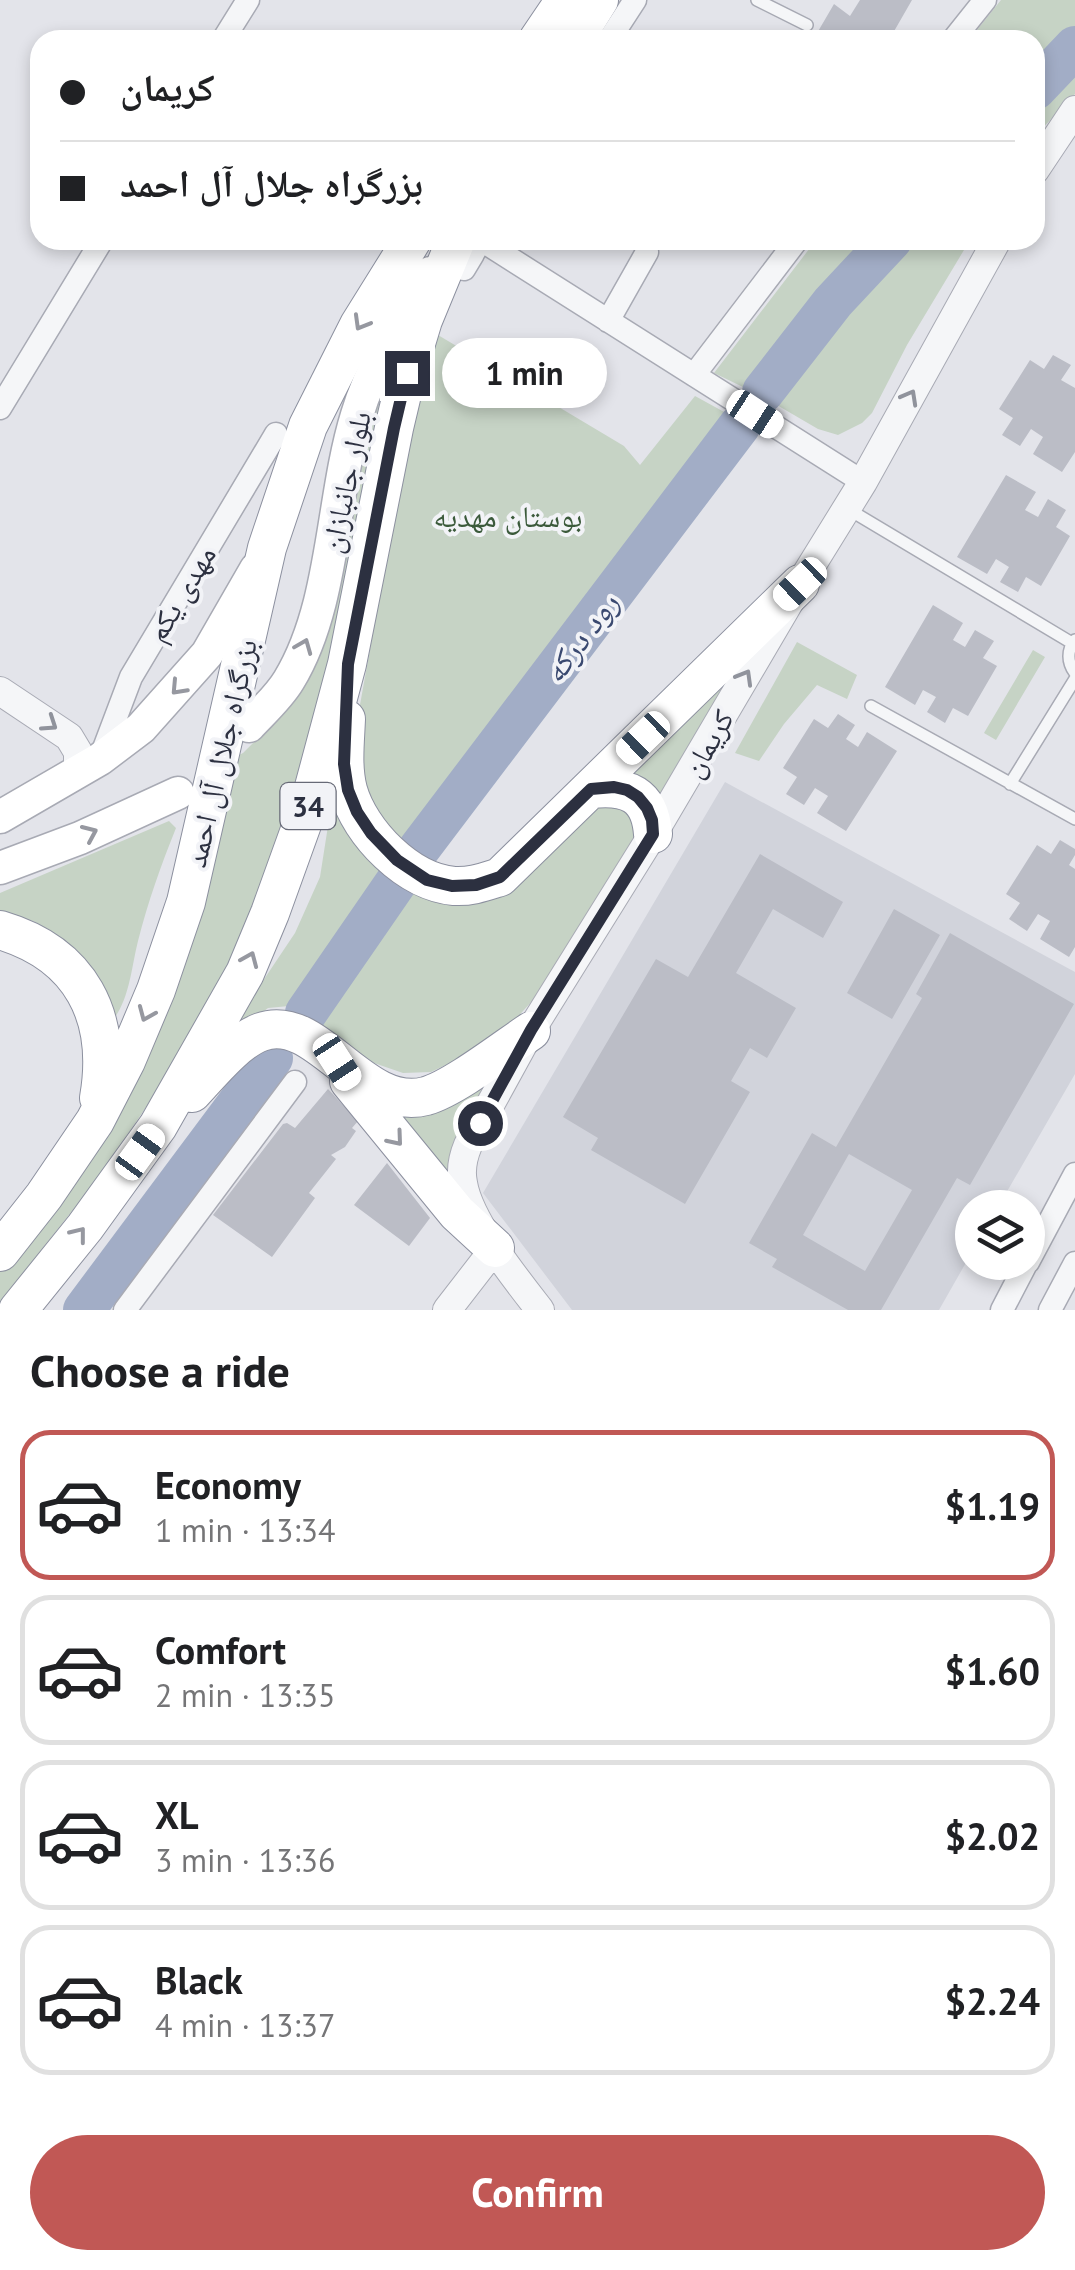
<!DOCTYPE html>
<meta charset="utf-8">
<style>
:root{--surface:#fff;--page:#f2f2f2;--text:#202124;--muted:#757577;--line:#e0e0e0;--accent:#c15855}
body{margin:0;font-family:"PT Sans","Noto Naskh Arabic",sans-serif;background:var(--page);color:var(--text);height:100vh;display:flex;flex-direction:column;font-size:38px;white-space:nowrap}
*{box-sizing:border-box;margin:0}
p{font-size:32px;color:var(--muted)}
.icon{flex:none;width:55px;height:55px;fill:none;stroke:currentColor;stroke-width:2;stroke-linecap:round;stroke-linejoin:round}
.map{position:relative;height:1310px;overflow:hidden}
.panel{display:flex;flex-direction:column;background:var(--surface);flex:1}
.panel>*{flex:none}
.top-card{position:absolute;left:30px;top:30px;width:1015px;height:220px;border-radius:30px;box-shadow:0 5px 15px #0003;display:grid;align-content:center;height:220px;padding:0 30px;background:var(--surface)}
.controls{position:absolute;left:955px;top:1190px;display:grid;gap:20px}
.controls a{display:grid;place-items:center;width:90px;height:90px;border-radius:50%;background:var(--surface);box-shadow:0 5px 15px #0003;font-size:50px}
.end{position:absolute;width:45px;height:45px;margin:-22px;border:12px solid #2c3040;background:#fff;box-shadow:0 0 0 5px #fff}
.from{border-radius:50%}
.bubble{position:absolute;height:70px;border-radius:35px;background:var(--surface);box-shadow:0 5px 15px #0003;font-size:32px;font-weight:800;line-height:70px;text-align:center}
.car{position:absolute;width:30px;height:60px;margin:-30px -15px;border-radius:12px;box-shadow:0 0 8px 2px #0007;background:linear-gradient(#fff 24%,#345 0 40%,#fff 0 76%,#345 0 86%,#fff 0)}
.top-card b{display:flex;align-items:center;gap:35px;height:95px;font-size:38px}
.top-card b+b{border-top:2px solid var(--line)}
.top-card i{width:25px;height:25px;background:var(--text)}
ul{padding:0;list-style:none}
li{display:flex;align-items:center;gap:30px;height:150px;margin:0 20px 15px;padding:0 10px;border:5px solid var(--line);border-radius:30px}
li div{flex:1}
li b{display:block;font-size:38px}
li em{font-style:normal;font-weight:800}
li.selected{border-color:var(--accent)}
li>.icon{width:90px;height:90px;stroke-width:1.5}
h2{padding:0 30px;font-size:45px;line-height:120px}
.cta{display:flex;gap:20px;margin-top:auto;padding:20px 30px}
.cta a{flex:1;height:115px;border-radius:60px;background:var(--accent);color:#fff;font-size:40px;font-weight:800;line-height:115px;text-align:center}
.map>svg:first-child{display:block}
</style>
<div class="map">
<svg width="1075" height="1310" viewBox="0 0 1075 1310">
<rect width="100%" height="100%" fill="#e3e4ea"/>
<path fill="#d1d3db" d="M725,782L1075,972V1074L998,1207L972,1208V1252L939,1310H572L483,1193Z"/>
<path fill="#c6d3c5" d="M1001,0H1075V29L1035,72V40H969Z
M1075,64V94L1035,136V105Z
M816,240H871L819,296L745,388L714,373Z
M907,240H970L907,345L872,413L862,423L838,435L818,429L770,401L818,336Z
M407,324L322,707L247,931L175,1064L134,1125L92,1186L0,1302V1272L65,1189L231,759L243,753L262,734L357,440Z
M438,335L624,446L640,465L695,396L726,413L402,850L367,813L352,749L380,594L390,512L424,382Z
M797,642L857,675L847,699L817,685L784,724L759,761L735,753Z
M1033,650L1045,657L996,740L984,733Z
M719,678L726,683L653,810L617,775Z
M338,762L397,871L302,997L289,1006L268,1008L246,1025L210,1060L295,933L320,877Z
M596,796L633,810L637,834L542,990L514,1021L477,1050L431,1072L403,1073L374,1063L315,1022L414,883L449,897Z
M169,821L176,828C161,865 148,902 138,941C131,969 130,999 111,1023L88,964L50,930L33,921L0,913V893Z
M497,1068L458,1133L451,1154V1177L387,1100Z"/>
<g fill="none" stroke-linecap="round" stroke-linejoin="round">
<path stroke="#a2adc6" stroke-width="42" d="M1035,89L1075,47
M763,392L833,302L891,240
M419,849L740,425
M306,1013L397,881
M84,1310L272,1058"/>
</g>
<path fill="#bbbdc6" fill-rule="evenodd" d="M860,0H912L889,40H813L834,4L850,16Z
M1053,355L1071,365L1061,380L1075,388V452L1062,472L1033,454L1043,437L1031,429L1020,446L1002,435L1013,418L999,409L1030,360L1044,369Z
M1006,475L1036,492L1025,510L1038,517L1048,499L1066,510L1056,527L1070,536L1041,586L1026,577L1018,592L1000,582L1009,567L996,559L987,574L957,557Z
M933,605L963,623L953,640L965,647L975,630L994,641L983,658L997,666L968,716L953,708L945,723L927,712L936,697L923,690L915,705L885,687Z
M838,714L855,725L846,739L858,747L867,732L897,751L846,831L817,813L828,796L815,788L804,805L786,794L797,777L783,768L814,719L828,728Z
M1060,840L1075,849V855L1069,865L1075,869V947L1069,957L1040,939L1050,921L1038,914L1027,931L1009,919L1020,903L1006,894L1037,845L1051,854Z
M760,854L843,902L823,938L773,909L736,973L796,1008L767,1058L750,1048L731,1081L750,1092L685,1204L591,1150L598,1138L563,1117L656,959L688,977Z
M894,909L940,935L892,1019L847,993Z
M950,933L1074,1004L970,1185L957,1178L881,1310H848L772,1267L777,1259L749,1243L812,1133L836,1147L922,998L916,994ZM849,1154L912,1190L865,1271L803,1235Z
M328,1089L358,1121L352,1128L356,1131L345,1147L331,1155L336,1159L309,1193L315,1198L272,1257L213,1215L283,1124L287,1123L295,1128Z
M387,1163L430,1218L409,1246L354,1205Z"/>
<g fill="none" stroke-linecap="round" stroke-linejoin="round">
<defs>
<path id="service" d="M757,0L807,25
M848,509L1072,643
M1075,640C1067,650 1067,662 1075,673
M871,706L1075,819
M1010,784L1075,679"/>
<path id="minor" d="M223,40L248,0
M609,40L635,0
M953,40L985,0
M473,254L464,269L481,240L863,482
M608,321L647,252
M694,375L797,240
M0,408L102,240
M100,759L131,677L276,434
M1028,1262L1075,1174
M125,1310L295,1082
M1002,1310L1027,1262
M1050,1310L1075,1263"/>
<path id="tertiary" d="M1035,170L1075,110
M0,691L69,737L78,752V771
M447,1310L495,1248
M540,1310C516,1279 469,1221 463,1183C460,1169 463,1157 468,1145L531,1030L653,834L800,584L863,482L997,240"/>
<path id="secondary" d="M249,726C263,711 279,697 289,680C335,604 331,499 357,415C372,364 402,318 430,273
M0,817L100,759L141,728L207,654L256,569
M0,868L80,838L178,793"/>
<path id="trunk" d="M538,40L565,0
M574,40L599,0
M346,719C345,743 342,767 348,790C360,833 408,882 454,886C471,887 484,882 500,877L800,584
M591,789C627,785 650,794 653,834
M0,930C81,954 113,1016 99,1098
M349,1081L457,1213L495,1248
M192,1093C210,1074 236,1041 261,1032C318,1011 361,1113 426,1096C454,1088 504,1049 531,1031
M0,1252L44,1196L95,1121L126,1061L156,990L186,902L267,548L308,426L359,325L412,240
M18,1310L85,1227L158,1126L245,973L270,913L310,802L347,664L394,428L407,373L423,320L456,240"/>
</defs>
<use href="#service" stroke="#a8aab4" stroke-width="14"/>
<use href="#minor" stroke="#a8aab4" stroke-width="25"/>
<use href="#tertiary" stroke="#a8aab4" stroke-width="30"/>
<use href="#secondary" stroke="#a8aab4" stroke-width="35"/>
<use href="#trunk" stroke="#8c909f" stroke-width="40"/>
<use href="#service" stroke="#f5f6f8" stroke-width="11"/>
<use href="#minor" stroke="#f5f6f8" stroke-width="22"/>
<use href="#tertiary" stroke="#f5f6f8" stroke-width="28"/>
<use href="#secondary" stroke="#fff" stroke-width="32"/>
<use href="#trunk" stroke="#fff" stroke-width="38"/>
</g>
<defs><path id="oneway-chevron" d="M-2-3.5L2.5 0L-2 3.5" fill="none" stroke-width="1.6" stroke-linecap="round" stroke-linejoin="round" transform="scale(2.5)"/></defs>
<g stroke="#9698a0">
<use href="#oneway-chevron" transform="translate(361 323) rotate(120)"/>
<use href="#oneway-chevron" transform="translate(304 646) rotate(-68)"/>
<use href="#oneway-chevron" transform="translate(178 688) rotate(133)"/>
<use href="#oneway-chevron" transform="translate(90 833) rotate(-24)"/>
<use href="#oneway-chevron" transform="translate(250 959) rotate(-67)"/>
<use href="#oneway-chevron" transform="translate(146 1014) rotate(113)"/>
<use href="#oneway-chevron" transform="translate(396 1139) rotate(50)"/>
<use href="#oneway-chevron" transform="translate(79 1234) rotate(-52)"/>
</g>
<g stroke="#90939c">
<use href="#oneway-chevron" transform="translate(910 397) rotate(-61)"/>
<use href="#oneway-chevron" transform="translate(745 677) rotate(-60)"/>
<use href="#oneway-chevron" transform="translate(50 724) rotate(34)"/>
</g>
<g fill="none" stroke-linecap="round" stroke-linejoin="round">
<path stroke="#2c3040" stroke-width="12" d="M407,373L394,428L348,664L344,764L348,790L357,812L371,833L397,860L427,880L452,886L476,885L500,877L591,789L614,787L627,790L638,797L647,808L652,820L653,834L531,1030L480,1123"/>
</g>
<g text-anchor="middle" dominant-baseline="central" stroke-width="8" stroke-linejoin="round" paint-order="stroke">
<rect fill="#f2f3f7" stroke="#676a77" stroke-width="2.5" x="280.5" y="783" width="55" height="46" rx="8"/>
<g font-size="28" font-weight="bold" fill="#2c3040">
<text x="308" y="806">34</text>
</g>
<g font-size="30" fill="#2c3040" stroke="#f2f3f7">
<text transform="translate(345 482) rotate(-78)">بلوار جانبازان</text>
<text transform="translate(180 593) rotate(-59)">مهدی یکم</text>
<text transform="translate(707 743) rotate(-60)">کریمان</text>
<text transform="translate(220 753) rotate(-77)">بزرگراه جلال آل احمد</text>
</g>
<g font-size="30" fill="#3b5a3b" stroke="#f2f3f7">
<text x="508" y="515">بوستان مهدیه</text>
</g>
<g font-size="32" font-style="italic" fill="#3a4970" stroke="#f2f3f7">
<text transform="translate(580 637) rotate(-53)">رود درکه</text>
</g>
</g>
</svg>
<div class="controls">
<a><svg class="icon" aria-label="layers" viewBox="0 0 24 24"><path d="M12 4l9 5-9 5-9-5zM3 14l9 5 9-5"/></svg></a>
</div>
<i class="end from" style="left:480px;top:1123px"></i>
<i class="end" style="left:407px;top:373px"></i>
<div class="bubble" style="left:442px;top:338px;width:165px">1 min</div>
<i class="car" style="left:755px;top:414px;rotate:123deg"></i>
<i class="car" style="left:800px;top:584px;rotate:226deg"></i>
<i class="car" style="left:643px;top:738px;rotate:226deg"></i>
<i class="car" style="left:337px;top:1062px;rotate:147deg"></i>
<i class="car" style="left:140px;top:1152px;rotate:36deg"></i>
<div class="top-card">
<b><i class="from"></i>کریمان</b>
<b><i></i>بزرگراه جلال آل احمد</b>
</div>
</div>
<section class="panel">
<h2>Choose a ride</h2>
<ul>
<li class="selected"><svg class="icon" aria-label="car" viewBox="0 0 24 24"><path d="M5 17H2v-5l4-1 3-4h7l3 4 3 1v5h-3M9 17h6M6 11h13"/><circle cx="7" cy="17" r="2"/><circle cx="17" cy="17" r="2"/></svg><div><b>Economy</b><p>1 min · 13:34</p></div><em>$1.19</em></li>
<li><svg class="icon" aria-label="car" viewBox="0 0 24 24"><path d="M5 17H2v-5l4-1 3-4h7l3 4 3 1v5h-3M9 17h6M6 11h13"/><circle cx="7" cy="17" r="2"/><circle cx="17" cy="17" r="2"/></svg><div><b>Comfort</b><p>2 min · 13:35</p></div><em>$1.60</em></li>
<li><svg class="icon" aria-label="car" viewBox="0 0 24 24"><path d="M5 17H2v-5l4-1 3-4h7l3 4 3 1v5h-3M9 17h6M6 11h13"/><circle cx="7" cy="17" r="2"/><circle cx="17" cy="17" r="2"/></svg><div><b>XL</b><p>3 min · 13:36</p></div><em>$2.02</em></li>
<li><svg class="icon" aria-label="car" viewBox="0 0 24 24"><path d="M5 17H2v-5l4-1 3-4h7l3 4 3 1v5h-3M9 17h6M6 11h13"/><circle cx="7" cy="17" r="2"/><circle cx="17" cy="17" r="2"/></svg><div><b>Black</b><p>4 min · 13:37</p></div><em>$2.24</em></li>
</ul>
<div class="cta"><a>Confirm</a></div>
</section>
